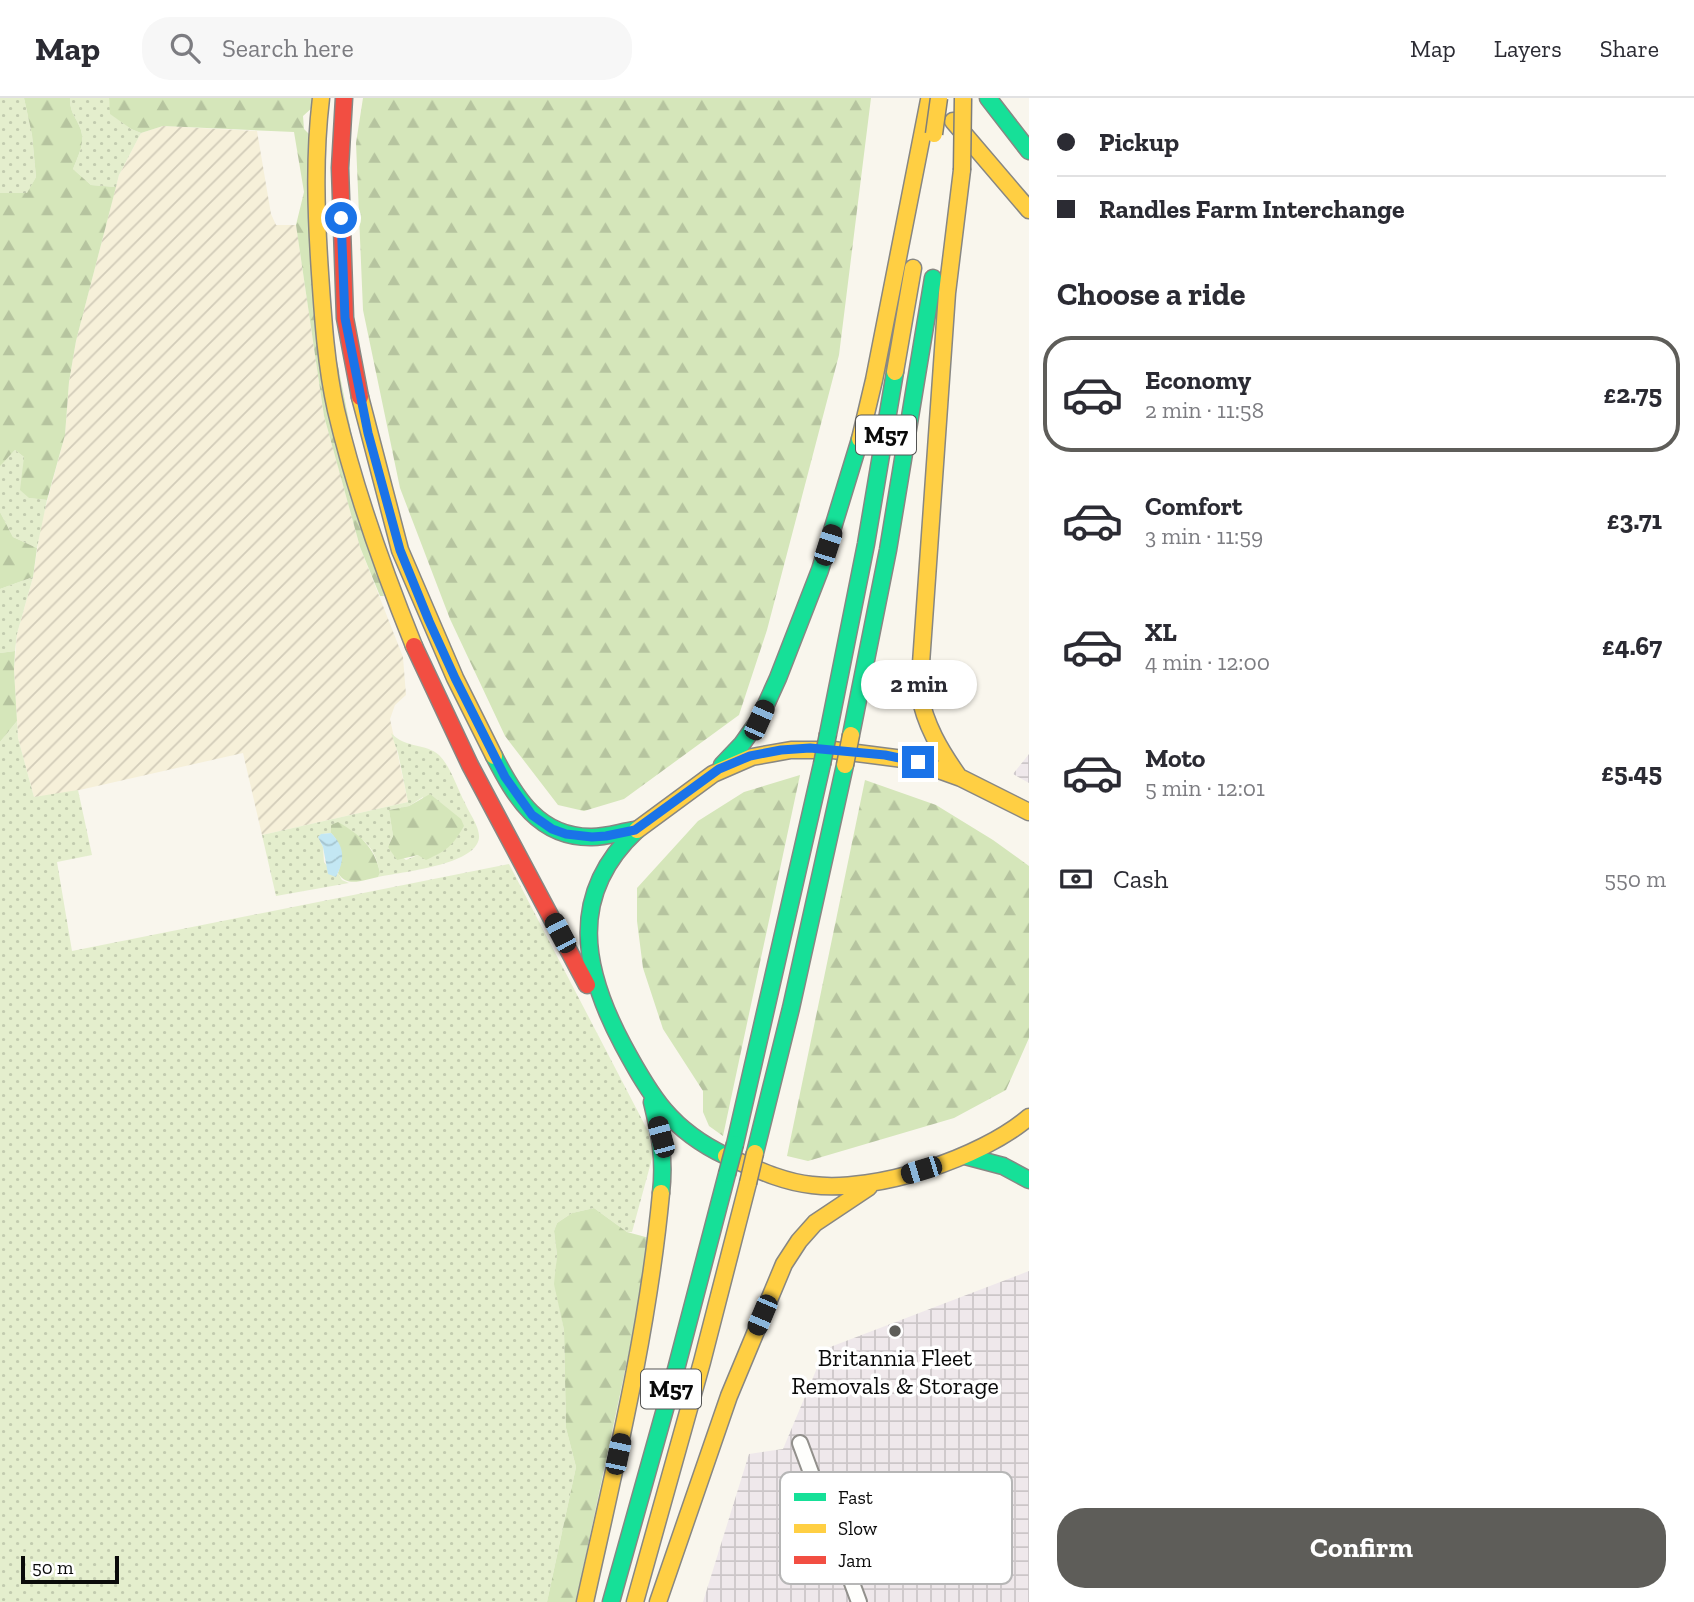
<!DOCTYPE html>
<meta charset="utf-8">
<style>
:root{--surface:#fff;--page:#f7f7f7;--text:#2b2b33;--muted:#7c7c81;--line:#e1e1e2;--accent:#5e5d59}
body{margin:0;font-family:"Zilla Slab",serif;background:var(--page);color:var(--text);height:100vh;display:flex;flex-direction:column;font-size:26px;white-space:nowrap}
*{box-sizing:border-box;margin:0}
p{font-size:23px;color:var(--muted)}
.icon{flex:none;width:38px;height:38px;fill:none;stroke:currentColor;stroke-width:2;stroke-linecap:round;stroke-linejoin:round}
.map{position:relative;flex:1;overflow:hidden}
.side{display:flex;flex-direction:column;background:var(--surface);width:665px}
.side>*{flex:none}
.banner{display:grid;align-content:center;height:154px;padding:0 28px;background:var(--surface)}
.scale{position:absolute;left:21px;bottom:18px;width:98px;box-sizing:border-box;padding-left:7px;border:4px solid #0a0a0a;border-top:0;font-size:19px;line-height:24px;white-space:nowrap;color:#0a0a0a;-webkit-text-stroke:5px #fff;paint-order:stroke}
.end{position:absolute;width:32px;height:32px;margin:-16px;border:9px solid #1a73e8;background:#fff;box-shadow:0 0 0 4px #fff}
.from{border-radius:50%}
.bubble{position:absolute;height:49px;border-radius:24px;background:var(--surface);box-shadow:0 2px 5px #0004;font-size:23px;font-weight:700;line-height:49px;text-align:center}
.car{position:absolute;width:21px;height:42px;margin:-21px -10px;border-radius:9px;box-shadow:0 0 5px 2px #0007;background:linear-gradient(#222 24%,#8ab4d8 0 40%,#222 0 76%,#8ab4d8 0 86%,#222 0)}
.banner b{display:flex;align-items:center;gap:24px;height:66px;font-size:26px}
.banner b+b{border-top:2px solid var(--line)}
.banner i{width:18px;height:18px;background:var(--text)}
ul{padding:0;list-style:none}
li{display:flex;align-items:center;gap:21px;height:116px;margin:0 14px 10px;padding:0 14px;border:4px solid transparent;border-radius:28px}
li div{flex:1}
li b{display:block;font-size:26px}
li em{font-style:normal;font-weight:700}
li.current{border-color:var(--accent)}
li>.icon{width:63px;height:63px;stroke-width:1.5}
h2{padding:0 28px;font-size:32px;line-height:84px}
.pay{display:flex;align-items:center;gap:18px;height:77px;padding:0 28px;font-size:26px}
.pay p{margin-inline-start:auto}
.cta{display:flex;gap:14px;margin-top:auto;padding:14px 28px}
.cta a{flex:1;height:80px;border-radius:28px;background:var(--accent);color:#fff;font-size:28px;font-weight:700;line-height:80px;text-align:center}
header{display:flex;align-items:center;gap:42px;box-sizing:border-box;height:98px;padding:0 35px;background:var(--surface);border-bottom:2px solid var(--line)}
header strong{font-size:33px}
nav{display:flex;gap:38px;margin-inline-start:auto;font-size:24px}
.search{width:490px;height:63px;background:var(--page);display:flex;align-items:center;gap:18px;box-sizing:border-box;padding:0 24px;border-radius:28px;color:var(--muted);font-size:26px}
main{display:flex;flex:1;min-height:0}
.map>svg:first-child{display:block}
</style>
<header>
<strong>Map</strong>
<div class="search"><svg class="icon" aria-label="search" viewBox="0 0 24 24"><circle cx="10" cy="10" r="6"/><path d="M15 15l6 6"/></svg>Search here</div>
<nav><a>Map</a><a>Layers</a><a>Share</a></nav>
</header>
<main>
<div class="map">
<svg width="1029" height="1504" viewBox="0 0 1029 1504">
<defs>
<pattern id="industrial-grid" width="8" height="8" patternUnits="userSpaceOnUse" patternTransform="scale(1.75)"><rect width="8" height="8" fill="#efe8eb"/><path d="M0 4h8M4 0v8" fill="none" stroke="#ccc6c8"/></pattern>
<pattern id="farmland-furrows" width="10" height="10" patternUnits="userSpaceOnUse" patternTransform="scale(1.75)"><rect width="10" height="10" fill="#f6f0d9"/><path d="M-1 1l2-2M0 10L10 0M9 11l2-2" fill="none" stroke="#d2ccb9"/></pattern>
<pattern id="grass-dots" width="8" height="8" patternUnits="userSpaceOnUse" patternTransform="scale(1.75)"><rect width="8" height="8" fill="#e4eecd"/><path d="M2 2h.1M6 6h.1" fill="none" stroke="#c2cbaf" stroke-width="1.8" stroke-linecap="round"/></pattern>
<pattern id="forest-firs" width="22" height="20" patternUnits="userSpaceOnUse" patternTransform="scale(1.75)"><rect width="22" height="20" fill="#d5e6ba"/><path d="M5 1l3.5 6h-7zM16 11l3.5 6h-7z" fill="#b6c49f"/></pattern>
<pattern id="water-waves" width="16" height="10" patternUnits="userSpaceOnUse" patternTransform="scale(1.75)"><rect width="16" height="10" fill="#c3e7f3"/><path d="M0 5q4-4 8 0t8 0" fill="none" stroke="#a6c5cf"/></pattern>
</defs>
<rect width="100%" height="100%" fill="#f9f6ed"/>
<path fill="url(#industrial-grid)" d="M1029,656V685L1013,676Z
M1029,1173V1504H703L749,1356L783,1351L825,1251Z"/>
<path fill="url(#farmland-furrows)" d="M163,28L257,33L271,116L276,127H296L324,318L360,449L403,559L406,597L395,607L390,621L408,704L262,737L243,655L53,698L34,699L18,640L14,572L17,536L33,479L41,426L65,337L69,284L76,243L119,77L141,35Z"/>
<path fill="url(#grass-dots)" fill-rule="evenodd" d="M0,0H24L32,37L36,79L27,96L0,95Z
M70,0H109L111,16L131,31L141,35L119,77L116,89L91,87L73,71C78,58 85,46 81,32C76,18 70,16 70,0Z
M15,352L24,359L29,400L47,402L37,450L13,439L0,414V367Z
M33,479L17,536L15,553L0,555V491Z
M17,623L18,640L34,699L78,692L92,757L57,764L72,853L509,766L648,1033L653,1057L632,1134H627L594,1110L572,1115L557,1125L554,1133L557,1157L555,1186L564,1232L566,1330L576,1369L547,1504H0V644Z
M391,635C406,651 426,645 439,657C451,669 457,690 465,705C469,715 480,729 479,740C476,767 401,774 378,779L380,775C374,743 359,737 331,727V735L322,736L318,739L323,749L324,764L336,779L338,775L342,782L349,785L276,798L262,737L408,704L398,655ZM423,699L418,757L406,762L388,749L393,738L389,712L409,708Z"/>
<path fill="url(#forest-firs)" d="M24,0H70C70,16 76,18 81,32C85,46 78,58 73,71L91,87L116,89L76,243L69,284L65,337L47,402L29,400L20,392L24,359L15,352L0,368V95H27L36,79L32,37Z
M109,0H314L313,9L303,18L304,31L312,39L310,128L384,498H380L360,449L324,318L296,127L304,94L294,34L163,28L141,35L131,31L110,16Z
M363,0H871L839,257L767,532L739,617L624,701L584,713L558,707L505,638L450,521L400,390L363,212L356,45Z
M0,414L13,439L37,450L33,479L0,491Z
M15,553L14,572L17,623L0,644V555Z
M800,677L723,1038L709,1028L703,1014V993L663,931L643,870L637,823V790L698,723L744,694Z
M865,682L936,707L993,742L1029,768V940L1006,992L954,1020L808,1063L787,1058Z
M430,696L461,721L464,728C452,749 447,752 426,762L418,757L397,762L388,749L393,738L389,712L409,708Z
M338,724C359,736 375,749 380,775L378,779C363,782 347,790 338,775C343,761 342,747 331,735V727Z
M594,1110L627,1134L653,1141L576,1504H547L576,1369L566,1330L564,1232L554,1186L557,1157L554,1133L557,1125L572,1115Z"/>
<path fill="url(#water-waves)" d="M331,735C345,749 345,762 336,779L328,776L323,749L318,739L321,736Z"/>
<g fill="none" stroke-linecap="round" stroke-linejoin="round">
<defs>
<path id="street" d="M800,1345L859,1504"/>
<path id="fast" d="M988,0L1029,53
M828,636L866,446L895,274
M851,637L888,452L933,180
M494,658C515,699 539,740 592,739C606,739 621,734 635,732
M722,667L742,646L759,622L778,580L820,472L860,341
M637,732C567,797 583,872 623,947C651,999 671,1032 726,1058
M652,1004C660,1037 665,1061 661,1095
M735,1046L822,666
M755,1055L791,910L845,667
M965,1058L1003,1068L1029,1082
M611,1504L674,1279L727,1076"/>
<path id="slow" d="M321,0C314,58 316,116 320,175C323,220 326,267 336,312C355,393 383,471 414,548
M953,23L1029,112
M895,274L913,170
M360,299L400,452L455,580L494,658
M860,341L874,282L929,2
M959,679C940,652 925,627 919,594L947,195L962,72
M637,732L713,676L752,659L791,652H833L911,662L961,680L1029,714
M726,1058C754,1070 782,1084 812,1087C876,1095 981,1060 1029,1019
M585,1504C615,1368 648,1234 661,1095
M635,1504L702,1264L748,1085
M658,1504L729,1298L784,1166L799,1143L815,1125L869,1089"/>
<path id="jam" d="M344,0L340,70L345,220L360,299
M414,548L470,667L587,887"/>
</defs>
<use href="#street" stroke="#92908c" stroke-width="18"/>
<use href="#fast" stroke="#888783" stroke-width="19"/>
<use href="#slow" stroke="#888783" stroke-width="19"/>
<use href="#jam" stroke="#888783" stroke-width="19"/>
<use href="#street" stroke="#fefefc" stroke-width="14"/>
<use href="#fast" stroke="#16e098" stroke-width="16"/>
<use href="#slow" stroke="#ffcf43" stroke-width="16"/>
<use href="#jam" stroke="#f24e42" stroke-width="16"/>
<defs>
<path id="fast-bridge" d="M822,666L828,636
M727,1076L735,1046"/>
<path id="slow-bridge" d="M934,36L939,0
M962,72L963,0
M845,667L851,637
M748,1085L755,1055"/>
</defs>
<use href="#fast-bridge" stroke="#7f7e7a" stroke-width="19" stroke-linecap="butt"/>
<use href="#slow-bridge" stroke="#7f7e7a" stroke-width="19" stroke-linecap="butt"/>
<use href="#fast-bridge" stroke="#16e098" stroke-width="16"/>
<use href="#slow-bridge" stroke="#ffcf43" stroke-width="16"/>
</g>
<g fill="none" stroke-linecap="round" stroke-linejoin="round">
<path stroke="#1a73e8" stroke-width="9" d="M341,120L345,220L368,335L400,452L429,523L455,580L505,679L532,717L552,731L566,736L592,739L606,738L635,732L719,671L750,658L781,652L810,650L885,657L918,664"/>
</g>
<circle fill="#5e5d59" stroke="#fff" stroke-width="2.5" cx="895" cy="1233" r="7"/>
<g text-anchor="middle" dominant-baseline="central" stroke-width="7" stroke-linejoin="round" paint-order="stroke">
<g fill="#fff" stroke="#545454" stroke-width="2">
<rect x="856" y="317.5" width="60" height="39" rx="5"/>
<rect x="641" y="1271.5" width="60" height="39" rx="5"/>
</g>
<g font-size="23" font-weight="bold" fill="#0a0a0a">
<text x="886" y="337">M57</text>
<text x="671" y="1291">M57</text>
</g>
<g font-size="24" fill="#0a0a0a" stroke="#fff">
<text x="895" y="1259">Britannia Fleet<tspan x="895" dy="28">Removals &amp; Storage</tspan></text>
</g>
</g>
<rect x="780" y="1374" width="232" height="112" rx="10" fill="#fff" stroke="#b6b6b6" stroke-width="2"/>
<rect x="794" y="1395" width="32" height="8" fill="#16e098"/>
<rect x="794" y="1426" width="32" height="9" fill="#ffcf43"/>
<rect x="794" y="1458" width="32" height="8" fill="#f24e42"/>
<g font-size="19" fill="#0a0a0a">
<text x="838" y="1406">Fast</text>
<text x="838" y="1437">Slow</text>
<text x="838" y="1469">Jam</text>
</g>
</svg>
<div class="scale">50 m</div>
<i class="end from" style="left:341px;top:120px"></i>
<i class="end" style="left:918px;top:664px"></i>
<div class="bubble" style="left:861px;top:562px;width:116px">2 min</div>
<i class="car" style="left:828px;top:447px;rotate:18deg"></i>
<i class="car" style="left:759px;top:622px;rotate:24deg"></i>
<i class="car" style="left:560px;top:835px;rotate:332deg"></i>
<i class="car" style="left:661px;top:1039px;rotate:345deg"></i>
<i class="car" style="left:921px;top:1072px;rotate:253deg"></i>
<i class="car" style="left:762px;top:1217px;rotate:203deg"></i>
<i class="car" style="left:618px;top:1356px;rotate:12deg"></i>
</div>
<section class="side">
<div class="banner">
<b><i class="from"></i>Pickup</b>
<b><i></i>Randles Farm Interchange</b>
</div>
<h2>Choose a ride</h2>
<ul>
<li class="current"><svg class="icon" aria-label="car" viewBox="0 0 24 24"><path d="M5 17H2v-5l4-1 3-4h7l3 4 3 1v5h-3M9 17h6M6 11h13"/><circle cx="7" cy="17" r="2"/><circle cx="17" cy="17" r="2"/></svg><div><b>Economy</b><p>2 min · 11:58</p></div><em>£2.75</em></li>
<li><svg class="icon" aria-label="car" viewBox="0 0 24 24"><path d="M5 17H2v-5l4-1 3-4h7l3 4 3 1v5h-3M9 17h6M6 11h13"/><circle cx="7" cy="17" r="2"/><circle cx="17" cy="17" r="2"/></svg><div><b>Comfort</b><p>3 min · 11:59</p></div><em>£3.71</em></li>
<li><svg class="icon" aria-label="car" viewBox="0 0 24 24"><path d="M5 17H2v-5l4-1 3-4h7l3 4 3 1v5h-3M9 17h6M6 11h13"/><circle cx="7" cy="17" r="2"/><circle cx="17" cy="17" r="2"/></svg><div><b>XL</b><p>4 min · 12:00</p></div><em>£4.67</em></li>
<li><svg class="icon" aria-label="car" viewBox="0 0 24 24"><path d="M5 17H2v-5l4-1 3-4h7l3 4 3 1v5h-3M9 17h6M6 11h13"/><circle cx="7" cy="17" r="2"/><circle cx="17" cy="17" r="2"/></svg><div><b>Moto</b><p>5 min · 12:01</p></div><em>£5.45</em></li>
</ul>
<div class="pay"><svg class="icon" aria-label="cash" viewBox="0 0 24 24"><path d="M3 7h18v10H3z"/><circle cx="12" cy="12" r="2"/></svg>Cash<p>550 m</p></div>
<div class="cta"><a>Confirm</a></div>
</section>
</main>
